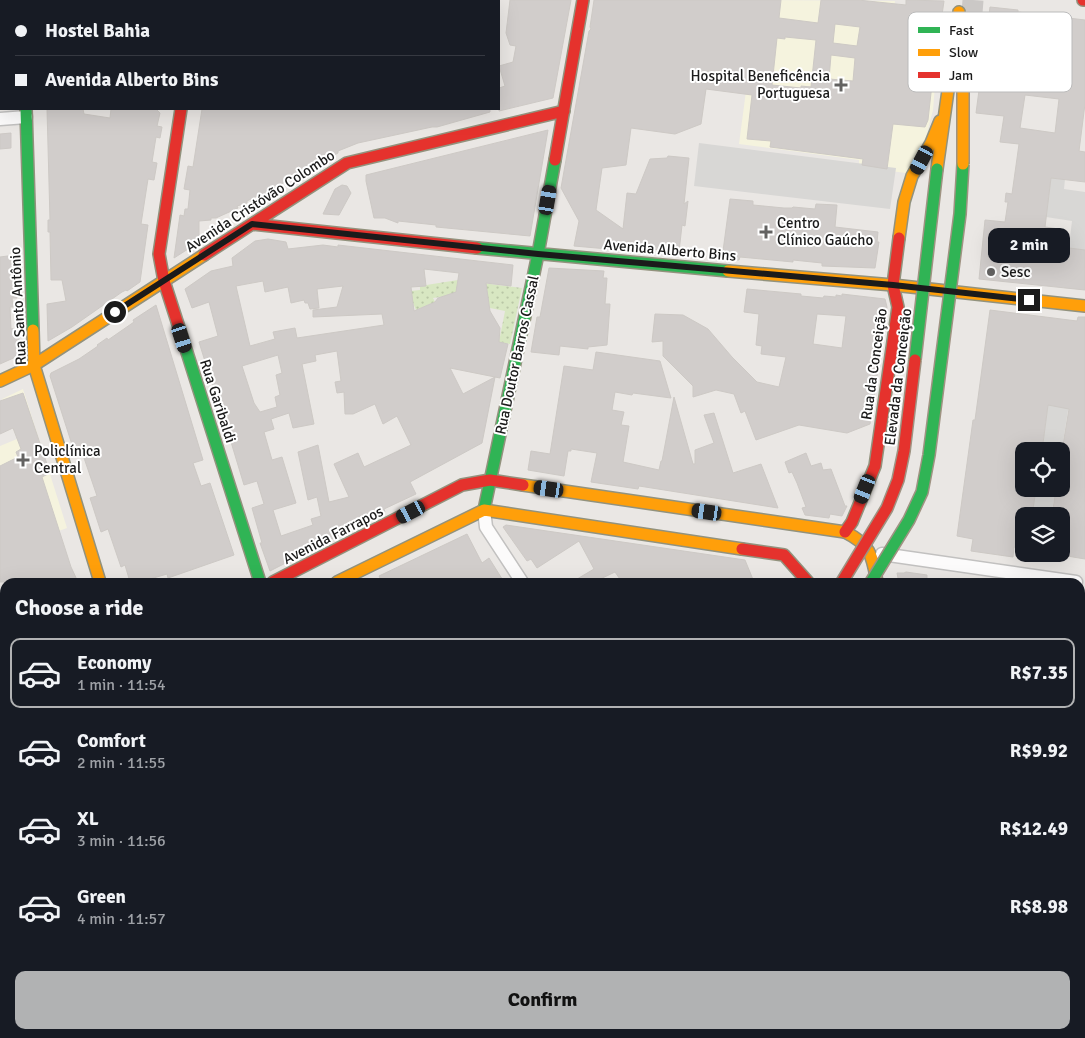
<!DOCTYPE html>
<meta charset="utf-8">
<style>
:root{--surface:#171b24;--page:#242831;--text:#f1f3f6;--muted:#9ea1a6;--line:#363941;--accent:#b1b2b3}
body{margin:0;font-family:Signika,sans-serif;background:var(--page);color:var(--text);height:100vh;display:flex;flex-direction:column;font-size:19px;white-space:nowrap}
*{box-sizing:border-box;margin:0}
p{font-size:16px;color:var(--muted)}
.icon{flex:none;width:28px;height:28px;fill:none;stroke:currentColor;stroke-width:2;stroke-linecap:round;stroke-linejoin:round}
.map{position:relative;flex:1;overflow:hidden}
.drawer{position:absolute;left:0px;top:578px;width:1085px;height:461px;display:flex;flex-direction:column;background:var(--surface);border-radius:15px 15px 0 0;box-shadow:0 5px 20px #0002}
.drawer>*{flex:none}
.top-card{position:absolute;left:0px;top:0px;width:500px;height:110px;box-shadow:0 5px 20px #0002;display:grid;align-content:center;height:110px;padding:0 15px;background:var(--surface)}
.buttons{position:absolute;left:1015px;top:442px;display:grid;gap:10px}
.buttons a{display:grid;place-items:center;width:55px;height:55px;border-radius:10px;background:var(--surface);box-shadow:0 5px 20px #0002;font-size:25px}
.end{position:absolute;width:22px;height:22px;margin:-11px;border:6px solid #1b1b1b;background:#fff;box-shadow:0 0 0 2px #fff}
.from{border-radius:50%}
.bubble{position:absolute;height:35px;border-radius:10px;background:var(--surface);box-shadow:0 5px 20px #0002;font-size:16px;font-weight:700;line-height:35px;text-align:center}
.car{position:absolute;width:15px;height:30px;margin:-15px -8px;border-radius:6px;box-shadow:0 0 4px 1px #0007;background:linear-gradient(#222 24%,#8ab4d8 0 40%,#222 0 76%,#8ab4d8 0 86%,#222 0)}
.top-card b{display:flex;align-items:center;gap:18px;height:48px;font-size:19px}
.top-card b+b{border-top:1px solid var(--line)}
.top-card i{width:12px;height:12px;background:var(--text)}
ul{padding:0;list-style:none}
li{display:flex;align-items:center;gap:15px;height:70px;margin:0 10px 8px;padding:0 5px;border:2px solid transparent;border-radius:10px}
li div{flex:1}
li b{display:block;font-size:19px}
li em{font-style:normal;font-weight:700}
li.selected{border-color:var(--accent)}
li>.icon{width:45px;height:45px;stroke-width:1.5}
h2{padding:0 15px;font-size:22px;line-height:60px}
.button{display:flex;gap:10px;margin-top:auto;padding:10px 15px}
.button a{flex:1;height:58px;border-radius:10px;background:var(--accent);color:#111;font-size:20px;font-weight:700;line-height:58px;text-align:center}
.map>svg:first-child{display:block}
</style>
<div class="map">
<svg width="1085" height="1038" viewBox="0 0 1085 1038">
<defs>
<pattern id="grass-dots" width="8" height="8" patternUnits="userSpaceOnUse" patternTransform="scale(1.25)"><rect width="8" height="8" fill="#d8e7c2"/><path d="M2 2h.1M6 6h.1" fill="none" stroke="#b9c6a6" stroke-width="1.8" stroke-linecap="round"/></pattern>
</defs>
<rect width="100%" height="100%" fill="#eae7e4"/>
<path fill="#ecdad9" d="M563,1034H602L607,1038H568Z"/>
<path fill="#e8dce3" d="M0,972L5,976V1016L0,1012Z
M26,1034H75L80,1038H31Z"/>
<path fill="#f5f3de" d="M758,0L895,1L889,60L918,59L937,61L933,110L926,137L906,173L859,167V160L739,144Z
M23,389L67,528L25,543L0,483V446L17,439L2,399Z"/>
<path fill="url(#grass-dots)" d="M458,280L522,288L510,344L499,342L505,311L490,308L486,290L433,298L435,302L416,310L412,301L392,293L420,290V286Z"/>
<path fill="#d8d7d5" d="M699,143L896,168L890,209L694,186Z
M1051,178L1065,179L1064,189L1085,192V290L1064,288L1072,221L1046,217Z
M1070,398L1061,454V451H1042L1048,405H1052Z
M1036,489H1056L1051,516H1032Z"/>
<path fill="#dedee3" d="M851,1034H903L904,1038H853Z"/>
<path fill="#d1cdcb" stroke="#cdc9c5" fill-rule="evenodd" d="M510,0H571L553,98L499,111V88L505,86L499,66L513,62L516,46L510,45L506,33Z
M594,0H781L779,18L818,23L821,0H858L906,5V0L944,1L936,57H935L928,120L925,127L893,124L887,169L862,165L863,159L770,147L771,141L747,139L752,95L706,89L701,124L675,134L631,128L626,165L602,168L596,210L623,229L627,193L636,194L650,159L667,158L668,156L689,158L684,204L688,201L685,226L682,225L679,252L642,248V252L574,246L579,221L561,188L589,31L591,29L590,27ZM835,24L860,27L857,46L833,43ZM785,37L816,40L811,87L801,86V88L772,85L777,38L785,39ZM831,55L855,58L853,81L829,79Z
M990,7L1018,10V12L1085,20V104L1079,151L1085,152V182L1051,178L1045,227L1066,230L1064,243L1069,244V248L1085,250V290L979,279L985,220L1005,222L1008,202H1005L1006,193L1012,194L1019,144L1000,142L1004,116L976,113ZM1025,95L1059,99L1055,133L1020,128Z
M47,109H83L84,114L110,118L111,109H156L160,113L157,126L162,127L160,138L156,137L152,162L157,163L154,180L148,179L141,224L148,225L140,282L127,291L126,290L122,292L72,327L48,341L47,304L66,301L62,280H51L50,232H48V220H50Z
M202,109H490V112L437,127H432L358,143L338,151V153L272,189L273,192L255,197L247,201V203L237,206L238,208L216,218H211V220L199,221V242L174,258L180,215L184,216L185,209H188L190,190L184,189L188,166L193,167Z
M548,130L530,236L436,227V225L398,221V223L385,218H374L366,181V175Z
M11,133V148L0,149V134Z
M342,185L347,186L351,193L339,215L323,214L335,189Z
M730,199L753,201V205L784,208H792L793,207L815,209L816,204L837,205L835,227L878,232L877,242H879L875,268L822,266V263L793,260V262L740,257L739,260L720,259L721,250L723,251Z
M268,239L286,242L288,249L323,245L338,247V245L513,265L511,286L486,283L490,311L500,328L499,342L508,344L500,378L450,368L463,394L495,377L482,443L410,482L416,494L384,509L385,512L270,571L260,543H262L252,508L264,504L257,481L244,485L228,432L232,431L226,412L221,413L199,342L218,336L209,302L192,308L185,289L211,271L233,266L232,258L255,241ZM424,269L459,273L456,292L438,298L435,302L414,311L411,287L426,286ZM263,281L265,292L288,287L291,303L304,300L305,303H308L310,309L319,308L317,289L343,286L337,307L313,310V317L382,314L384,325L297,338L295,328L273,332L275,339L250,346L236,286ZM337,351L341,381L335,382L337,393L344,392L345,414H353L375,404L383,424L397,416L411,445L364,467L358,453L334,464L349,497L329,502L318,445L298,452L308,500L317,497L321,516L311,519L313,525L281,536L273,510L296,503L282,457L272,460L264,432L274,429L271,419L289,413L293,428L314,424L302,364L316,361L315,355ZM278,355L282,373L276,375L280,395L275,397L277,407L260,412L254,403L242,366Z
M15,255L17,298H12L13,307H10L11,329L18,328L20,353L18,356L0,364V257Z
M549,268L604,271L603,278H607L605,304H610L607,345L588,347V349L560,346L559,355L531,352L537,317H540Z
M747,289L801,294V296L823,298L824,296L836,297V295L842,296V294L885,299L887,307L870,424L847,433L799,425L756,440L745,411L741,413L734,394L716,390L693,397V386L663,356V341L652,342L655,314L683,315L708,329L732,357L757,382L779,387L786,357L761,354L762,346L756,345L759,314L744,312ZM817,314L846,316L842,348L813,344Z
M156,305L203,460L193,463L201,486L210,483L234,555L168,578L167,574L140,582H130L125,565L121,567L108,529L101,532L90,498L97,496L82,452L75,454L50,376L51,373L79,359L98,346L97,345L107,338L108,340L134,322L133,320Z
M990,310L1077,321L1078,317H1085V559L1061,555V516H1052L1056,489H1061V457L1069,409L1048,405L1042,451H1024V489H1036L1032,516H1024V549L1014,547L1013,557L971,551L973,539L957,536L973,420H975Z
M596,352L660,361L671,398L633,393L632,395L615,392L612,410L624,412L621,425L629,426L623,462L659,470L661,461H662L674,397L693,464H695V450L714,443L704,415L714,413L733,473L761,464L778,508L639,486L638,489L591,482L597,453L571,449V451H568L564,476L528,470L531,451L550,454L564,366L593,370Z
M23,393L50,473L42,477L71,567L78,582H0V466L18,457L16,452L21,449L13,428L0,434V401Z
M806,453L811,466L821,463L823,470L831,469L845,506H847L842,516L830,514L829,518L805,515L802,508L806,507L797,483L792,472L789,473L785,462Z
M506,525L745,560L754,582H622L615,572L594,582H572L594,569L579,541L537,568L531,559L527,561L503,527Z
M467,534L482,563L489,558L504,582H382L379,576Z
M906,572L927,575V578L931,582H893L898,578L897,573H904Z"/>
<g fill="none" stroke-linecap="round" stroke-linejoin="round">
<path stroke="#cbc8c6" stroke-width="21" stroke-dasharray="21 11" stroke-linecap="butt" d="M972,13L973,0"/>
<defs>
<path id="street" d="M0,119L26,117
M484,510L486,527L522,582
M882,554L1076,582
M209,1034L211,1038
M742,1038L744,1034"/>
<path id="fast" d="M23,0V1
M26,109L33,330
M477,248L728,271
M184,343L260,582
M484,510L538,254L555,160
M0,759L5,755
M0,793L5,789
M440,1034L442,1038
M941,1034V1038
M277,1038L283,1034"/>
<path id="slow" d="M937,169L959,12
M899,238L904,202L912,176L931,143L940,121
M728,271L893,285L1085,306
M33,330L34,365L100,582
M0,381L34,365L204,255
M523,485L845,532C871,545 872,555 877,582
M337,582L484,510L742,549"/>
<path id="jam" d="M198,0V1
M1083,0H1085
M181,109L159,254L164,281L184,343
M555,160L583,0
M252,224L477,248
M204,255L347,163L564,111
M845,532L852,522L875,466L898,307L893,285L899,238
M742,549L784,555L808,582
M273,582L462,485L490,480L523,485
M0,698L5,706
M1080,747H1085
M824,1034L826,1038
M918,1034L919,1038
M256,1038L260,1034
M714,1038L717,1034"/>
</defs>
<use href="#street" stroke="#c2c1c0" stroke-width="15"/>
<use href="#fast" stroke="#92927d" stroke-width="14"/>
<use href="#slow" stroke="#92927d" stroke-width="14"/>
<use href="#jam" stroke="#92927d" stroke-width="14"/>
<use href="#street" stroke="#fcfbfb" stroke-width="12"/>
<use href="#fast" stroke="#30b455" stroke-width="11"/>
<use href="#slow" stroke="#ff9f0a" stroke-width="11"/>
<use href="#jam" stroke="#e5322d" stroke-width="11"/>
<defs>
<path id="fast-bridge" d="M915,360L937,169
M871,582L909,520L922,492L929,455L960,214L963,164"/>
<path id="slow-bridge" d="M963,87V164"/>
<path id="jam-bridge" d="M842,582L887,508L898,480L904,451L915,360"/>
</defs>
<use href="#fast-bridge" stroke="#9f9382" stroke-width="14" stroke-linecap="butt"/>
<use href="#slow-bridge" stroke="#9f9382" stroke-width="14" stroke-linecap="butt"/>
<use href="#jam-bridge" stroke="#9f9382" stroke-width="14" stroke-linecap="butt"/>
<use href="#fast-bridge" stroke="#30b455" stroke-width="11"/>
<use href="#slow-bridge" stroke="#ff9f0a" stroke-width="11"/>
<use href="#jam-bridge" stroke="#e5322d" stroke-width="11"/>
</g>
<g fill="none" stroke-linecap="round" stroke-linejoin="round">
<path stroke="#1b1b1b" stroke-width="6" d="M115,312L252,224L538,254L893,285L1029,300"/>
</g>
<g fill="#636261" stroke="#fff" stroke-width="2">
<path d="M838.5 77.5h5v5h5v5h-5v5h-5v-5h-5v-5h5z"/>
<path d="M763.5 224.5h5v5h5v5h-5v5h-5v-5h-5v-5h5z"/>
<circle cx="991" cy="272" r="5"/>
<path d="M20.5 452.5h5v5h5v5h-5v5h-5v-5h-5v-5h5z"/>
</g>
<g text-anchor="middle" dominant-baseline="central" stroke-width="4" stroke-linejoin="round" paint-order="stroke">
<g font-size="15" fill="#1b1b1b" stroke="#fff" text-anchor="start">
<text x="830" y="76" text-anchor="end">Hospital Beneficência<tspan x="830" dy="17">Portuguesa</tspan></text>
<text x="777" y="223">Centro<tspan x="777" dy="17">Clínico Gaúcho</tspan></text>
<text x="1001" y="272">Sesc</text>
<text x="34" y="451">Policlínica<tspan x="34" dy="17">Central</tspan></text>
</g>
<g font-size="15" fill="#1b1b1b" stroke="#fff">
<text transform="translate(260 201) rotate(-33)">Avenida Cristóvão Colombo</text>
<text transform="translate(670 250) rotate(5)">Avenida Alberto Bins</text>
<text transform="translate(18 306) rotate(-93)">Rua Santo Antônio</text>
<text transform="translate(517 355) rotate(-78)">Rua Doutor Barros Cassal</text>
<text transform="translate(874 364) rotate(-82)">Rua da Conceição</text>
<text transform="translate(898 377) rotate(-83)">Elevada da Conceição</text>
<text transform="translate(218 401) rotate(72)">Rua Garibaldi</text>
<text transform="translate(333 535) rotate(-27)">Avenida Farrapos</text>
</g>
</g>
<rect x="908" y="12" width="164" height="80" rx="8" fill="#fff" stroke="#bbb" stroke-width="1"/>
<rect x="918" y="27" width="22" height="6" fill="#30b455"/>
<rect x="918" y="49" width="22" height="7" fill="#ff9f0a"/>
<rect x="918" y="72" width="22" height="6" fill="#e5322d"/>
<g font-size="14" fill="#1b1b1b">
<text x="949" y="35">Fast</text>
<text x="949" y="57">Slow</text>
<text x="949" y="80">Jam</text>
</g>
</svg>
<div class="buttons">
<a><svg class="icon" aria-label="locate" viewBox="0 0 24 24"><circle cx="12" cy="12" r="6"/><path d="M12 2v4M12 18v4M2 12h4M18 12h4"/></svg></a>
<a><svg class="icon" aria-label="layers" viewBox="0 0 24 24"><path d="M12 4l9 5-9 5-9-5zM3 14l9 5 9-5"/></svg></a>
</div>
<i class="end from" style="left:115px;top:312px"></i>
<i class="end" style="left:1029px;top:300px"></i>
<div class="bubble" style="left:988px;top:228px;width:82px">2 min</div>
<i class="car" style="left:922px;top:160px;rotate:208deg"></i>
<i class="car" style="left:548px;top:200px;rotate:10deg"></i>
<i class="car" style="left:182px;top:338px;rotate:162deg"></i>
<i class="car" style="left:549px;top:489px;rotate:278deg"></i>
<i class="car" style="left:865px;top:489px;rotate:202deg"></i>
<i class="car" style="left:411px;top:512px;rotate:243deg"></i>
<i class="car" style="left:707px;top:512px;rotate:278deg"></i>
<div class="top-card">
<b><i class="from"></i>Hostel Bahia</b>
<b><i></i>Avenida Alberto Bins</b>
</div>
<section class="drawer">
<h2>Choose a ride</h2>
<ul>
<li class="selected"><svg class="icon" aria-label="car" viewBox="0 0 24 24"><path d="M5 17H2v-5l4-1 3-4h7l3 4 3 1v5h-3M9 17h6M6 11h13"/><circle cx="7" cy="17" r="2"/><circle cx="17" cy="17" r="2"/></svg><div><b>Economy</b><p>1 min · 11:54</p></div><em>R$7.35</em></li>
<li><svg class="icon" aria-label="car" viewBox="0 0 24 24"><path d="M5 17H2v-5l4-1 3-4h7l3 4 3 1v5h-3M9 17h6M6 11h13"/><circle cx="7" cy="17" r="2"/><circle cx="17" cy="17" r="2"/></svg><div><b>Comfort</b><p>2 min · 11:55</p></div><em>R$9.92</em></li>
<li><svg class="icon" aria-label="car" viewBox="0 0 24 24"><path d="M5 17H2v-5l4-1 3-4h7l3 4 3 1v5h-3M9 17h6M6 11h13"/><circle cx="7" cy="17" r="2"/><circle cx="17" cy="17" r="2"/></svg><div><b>XL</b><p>3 min · 11:56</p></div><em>R$12.49</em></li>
<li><svg class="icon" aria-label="car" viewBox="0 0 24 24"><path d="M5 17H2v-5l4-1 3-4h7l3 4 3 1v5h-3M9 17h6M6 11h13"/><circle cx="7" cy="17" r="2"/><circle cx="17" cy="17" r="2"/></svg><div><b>Green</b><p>4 min · 11:57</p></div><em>R$8.98</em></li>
</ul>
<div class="button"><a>Confirm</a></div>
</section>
</div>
